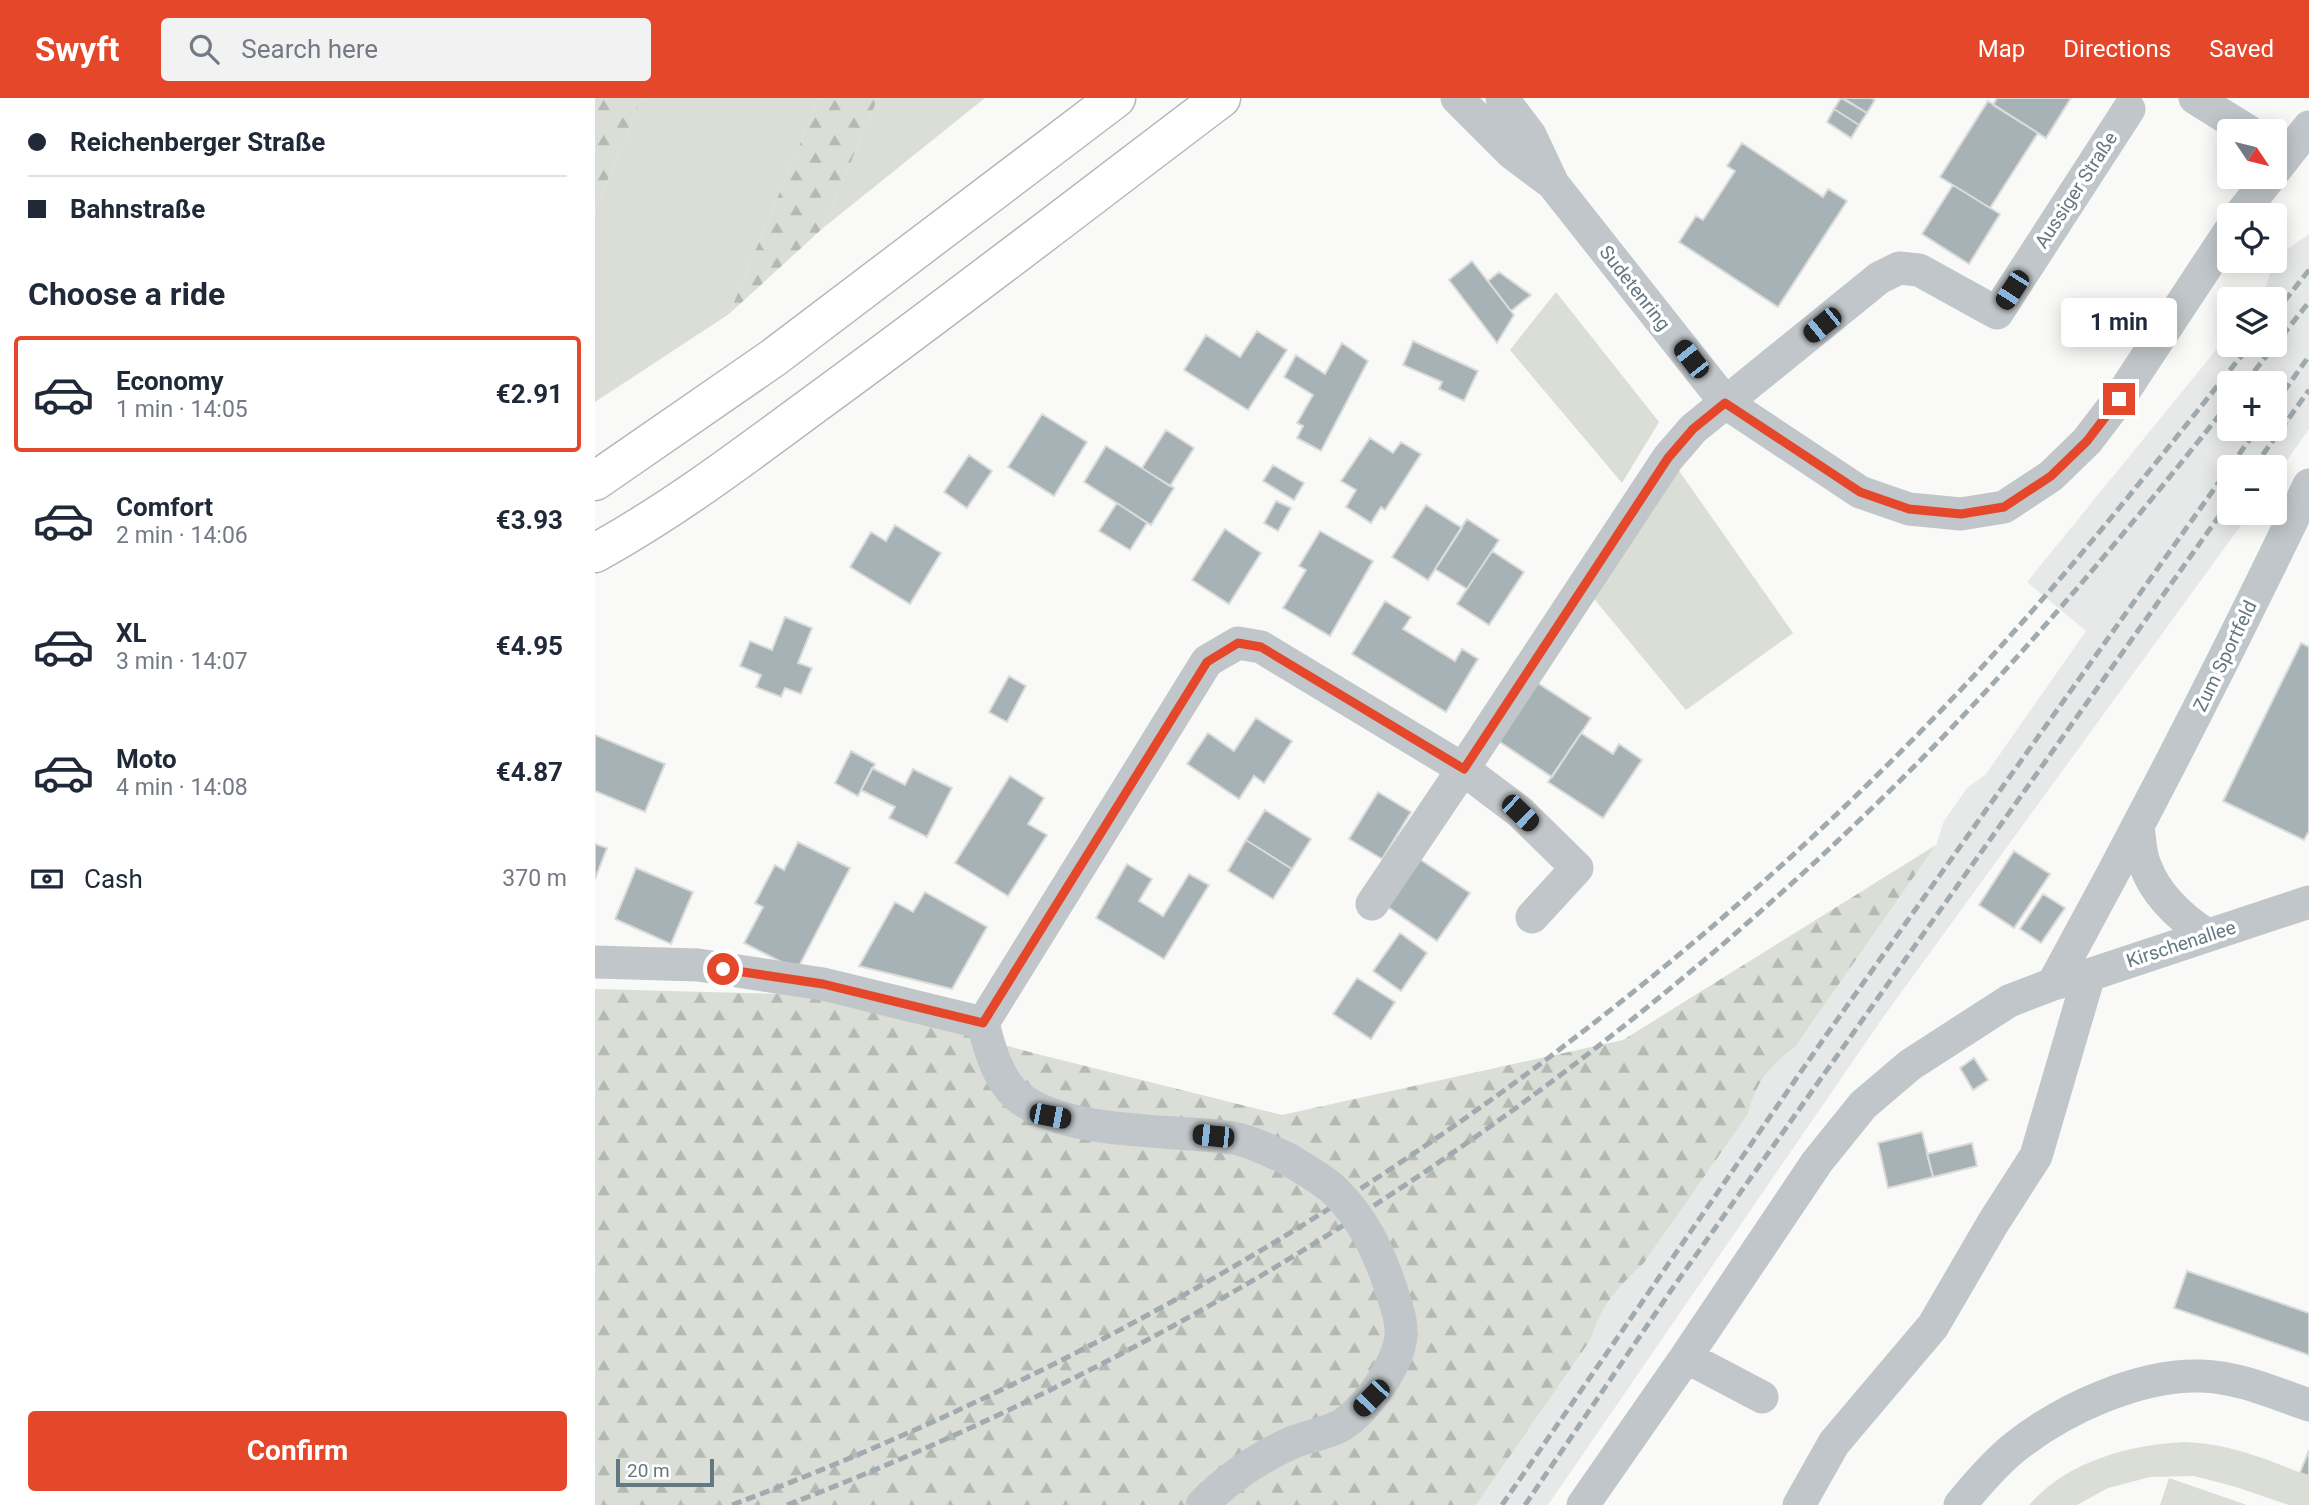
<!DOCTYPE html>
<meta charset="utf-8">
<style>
:root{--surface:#fff;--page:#f2f2f3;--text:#1f2937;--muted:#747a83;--line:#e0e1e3;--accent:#e5472b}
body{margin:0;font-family:Roboto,sans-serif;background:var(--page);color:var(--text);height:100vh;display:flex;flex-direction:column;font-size:26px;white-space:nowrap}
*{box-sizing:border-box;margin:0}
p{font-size:23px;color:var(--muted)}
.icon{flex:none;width:38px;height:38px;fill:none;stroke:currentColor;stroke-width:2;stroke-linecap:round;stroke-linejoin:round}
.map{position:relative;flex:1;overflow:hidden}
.sheet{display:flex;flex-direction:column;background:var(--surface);width:595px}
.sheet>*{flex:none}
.banner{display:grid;align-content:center;height:154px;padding:0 28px;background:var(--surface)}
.needle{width:46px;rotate:125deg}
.controls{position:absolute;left:1622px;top:21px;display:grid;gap:14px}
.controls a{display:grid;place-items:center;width:70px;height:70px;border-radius:7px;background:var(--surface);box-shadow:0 4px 18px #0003;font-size:35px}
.scale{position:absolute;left:21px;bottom:18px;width:98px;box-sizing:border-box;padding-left:7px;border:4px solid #647882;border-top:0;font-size:19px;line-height:24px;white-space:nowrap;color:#647882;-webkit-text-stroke:5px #fff;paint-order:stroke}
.end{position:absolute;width:32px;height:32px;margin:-16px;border:9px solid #e5472b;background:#fff;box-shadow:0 0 0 4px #fff}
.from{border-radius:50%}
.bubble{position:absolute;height:49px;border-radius:7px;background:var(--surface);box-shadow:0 4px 18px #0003;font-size:23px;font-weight:700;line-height:49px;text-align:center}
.car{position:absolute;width:21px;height:42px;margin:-21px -10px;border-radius:9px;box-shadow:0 0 5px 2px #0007;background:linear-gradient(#222 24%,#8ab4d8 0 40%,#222 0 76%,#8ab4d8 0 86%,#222 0)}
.banner b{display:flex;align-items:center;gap:24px;height:66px;font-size:26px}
.banner b+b{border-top:2px solid var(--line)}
.banner i{width:18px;height:18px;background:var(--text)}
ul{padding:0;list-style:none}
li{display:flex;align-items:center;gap:21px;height:116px;margin:0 14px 10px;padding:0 14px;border:4px solid transparent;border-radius:7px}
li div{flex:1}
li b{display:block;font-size:26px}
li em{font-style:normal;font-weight:700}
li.selected{border-color:var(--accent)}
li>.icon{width:63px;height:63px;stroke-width:1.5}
h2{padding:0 28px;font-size:32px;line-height:84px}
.pay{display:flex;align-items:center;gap:18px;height:77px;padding:0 28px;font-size:26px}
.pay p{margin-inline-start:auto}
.primary-button{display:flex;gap:14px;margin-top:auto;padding:14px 28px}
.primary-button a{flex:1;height:80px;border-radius:7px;background:var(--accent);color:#fff;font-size:28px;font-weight:700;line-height:80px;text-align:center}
header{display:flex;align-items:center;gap:42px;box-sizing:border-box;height:98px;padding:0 35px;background:var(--accent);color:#fff}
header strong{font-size:33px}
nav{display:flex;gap:38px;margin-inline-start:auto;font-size:24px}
.search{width:490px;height:63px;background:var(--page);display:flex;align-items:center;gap:18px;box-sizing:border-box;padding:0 24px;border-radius:7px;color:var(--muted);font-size:26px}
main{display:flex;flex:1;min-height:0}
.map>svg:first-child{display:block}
</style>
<header>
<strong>Swyft</strong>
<div class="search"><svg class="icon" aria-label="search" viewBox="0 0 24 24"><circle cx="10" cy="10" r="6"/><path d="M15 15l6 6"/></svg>Search here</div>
<nav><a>Map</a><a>Directions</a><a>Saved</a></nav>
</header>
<main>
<section class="sheet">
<div class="banner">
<b><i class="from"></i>Reichenberger Straße</b>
<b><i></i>Bahnstraße</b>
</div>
<h2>Choose a ride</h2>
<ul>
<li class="selected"><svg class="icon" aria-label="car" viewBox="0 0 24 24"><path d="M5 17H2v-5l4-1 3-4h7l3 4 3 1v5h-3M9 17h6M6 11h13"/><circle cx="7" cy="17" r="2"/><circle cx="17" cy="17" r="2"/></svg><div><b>Economy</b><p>1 min · 14:05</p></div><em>€2.91</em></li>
<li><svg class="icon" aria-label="car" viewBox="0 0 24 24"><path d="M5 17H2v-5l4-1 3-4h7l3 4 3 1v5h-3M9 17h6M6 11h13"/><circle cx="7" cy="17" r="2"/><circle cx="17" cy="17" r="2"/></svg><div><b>Comfort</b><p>2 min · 14:06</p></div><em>€3.93</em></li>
<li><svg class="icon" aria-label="car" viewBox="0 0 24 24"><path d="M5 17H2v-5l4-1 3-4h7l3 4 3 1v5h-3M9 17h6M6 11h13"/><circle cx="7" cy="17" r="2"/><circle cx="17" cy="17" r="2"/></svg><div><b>XL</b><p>3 min · 14:07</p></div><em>€4.95</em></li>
<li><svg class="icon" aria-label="car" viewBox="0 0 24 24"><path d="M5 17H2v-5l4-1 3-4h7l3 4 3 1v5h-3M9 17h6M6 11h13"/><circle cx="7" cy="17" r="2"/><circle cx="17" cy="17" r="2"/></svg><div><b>Moto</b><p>4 min · 14:08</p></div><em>€4.87</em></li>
</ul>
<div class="pay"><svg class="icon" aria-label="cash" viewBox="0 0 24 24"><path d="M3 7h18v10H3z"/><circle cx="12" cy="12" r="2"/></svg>Cash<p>370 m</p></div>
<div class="primary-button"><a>Confirm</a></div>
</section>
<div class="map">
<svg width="1714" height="1407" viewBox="0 0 1714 1407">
<defs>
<pattern id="forest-firs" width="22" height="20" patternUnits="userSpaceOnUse" patternTransform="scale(1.75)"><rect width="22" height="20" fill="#daded6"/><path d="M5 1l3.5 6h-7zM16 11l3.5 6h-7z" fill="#b4b9b3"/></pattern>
</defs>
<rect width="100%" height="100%" fill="#f9f9f7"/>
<path fill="#e7e9e8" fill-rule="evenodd" d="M1714,136V331L1680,379V369H1634V415H1655L1289,918L953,1407H881L996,1241L1001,1221L1029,1182L1049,1165L1153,1016L1157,997L1181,962L1200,949L1341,747L1349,723L1372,690L1391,676L1491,533L1432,484L1634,236V247H1680V201H1663L1670,192L1676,172L1690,153ZM1634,285H1680V331H1634Z"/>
<path fill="#daded6" d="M47,0H224L134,216L0,304V113Z
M283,0H390L228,130Z
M961,194L1064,324L1027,385L915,252Z
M1080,367L1198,535L1091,612L995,496Z
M1589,1344C1637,1346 1670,1361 1714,1378V1407H1694L1641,1389L1599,1378L1555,1379L1513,1390L1482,1407H1434C1473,1363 1533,1347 1589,1344Z
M1574,1380L1652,1407H1565Z"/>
<path fill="url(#forest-firs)" d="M0,0H47L0,113Z
M224,0H283L228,130L134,216Z
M1341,747L1200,949C1176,966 1159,987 1153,1016L1049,1165C1025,1186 1004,1210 996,1241L881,1407H0V891L227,897L442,956L687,1017L1028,942Z"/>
<path fill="#a7b2b6" stroke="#dbdbd9" stroke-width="2" d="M1246,0L1272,15L1264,27L1239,11Z
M1248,0H1276L1280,2L1272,15Z
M1402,0H1476L1451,40L1398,7Z
M1393,3L1443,35L1395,110L1345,79Z
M1239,11L1264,27L1256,40L1232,24Z
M1147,45L1228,99L1233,91L1252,103L1183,209L1084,144L1101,118L1108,122L1140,73L1132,68Z
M1358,87L1405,116L1374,166L1327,136Z
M877,163L919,217L902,245L854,182Z
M904,174L936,197L916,213L893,183Z
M662,233L692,252L653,312L589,272L611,237L645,259Z
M818,243L883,273L869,303L844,291L847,284L808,267Z
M747,245L773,263L726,353L702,340L708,328L702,325L718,297L689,279L701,257L730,276Z
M447,316L492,344L459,398L413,369Z
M571,332L599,350L575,388L547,370Z
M775,340L798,355L806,344L826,356L790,412L786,409L776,425L751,409L761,392L746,383Z
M511,348L579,390L556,427L489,384Z
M374,357L397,373L372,410L349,394Z
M678,367L709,385L699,402L668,383Z
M681,403L696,410L683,433L669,425Z
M522,405L552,425L535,452L504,433Z
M831,407L867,430L833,482L797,459Z
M872,421L904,442L872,491L840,471Z
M300,427L346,455L315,506L255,469L276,434L291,443Z
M630,431L666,455L634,506L597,482Z
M725,433L778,463L735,538L688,510L711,472L704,468Z
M897,453L929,474L894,527L862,506Z
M790,503L816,519L808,531L860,563L867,551L883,561L851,614L757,556Z
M190,519L217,530L203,565L217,570L206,596L190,590L186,599L161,589L166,577L145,568L155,543L177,552Z
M1706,545L1714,549V733L1709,742L1628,703Z
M414,578L431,588L412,624L394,614Z
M938,582L996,620L957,679L899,640Z
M661,620L697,643L669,685L659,678L644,701L592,666L613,635L639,653Z
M986,635L1018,656L1024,646L1047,662L1008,720L953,684Z
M0,637L70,666L50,714L0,693Z
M256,653L280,666L263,698L240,685Z
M277,670L310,687L318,671L357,690L332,739L294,720L300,709L266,692Z
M415,678L449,700L433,726L452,737L413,798L360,765Z
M783,694L816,714L787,761L754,741Z
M670,712L716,741L697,771L651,742Z
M651,742L697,771L678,801L633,773Z
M203,744L255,770L202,872L149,845L168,809L160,805L180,767L189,772Z
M0,746L12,750L0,781Z
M1419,753L1455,776L1419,830L1384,807Z
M823,760L875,795L842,843L790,807Z
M532,766L557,781L544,803L568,818L594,776L614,787L569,861L501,820Z
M41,770L98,794L76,846L20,821Z
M330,794L392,829L357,891L264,868L300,804L318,814Z
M1448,796L1470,810L1446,845L1425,831Z
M805,835L832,855L806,893L778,873Z
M762,880L800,904L776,941L738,916Z
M1379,960L1393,982L1378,992L1365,970Z
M1327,1034L1338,1079L1293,1090L1283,1045Z
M1377,1045L1382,1068L1338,1079L1332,1056Z
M1592,1173L1714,1215V1257L1579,1210Z
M1714,1352V1378L1705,1375Z"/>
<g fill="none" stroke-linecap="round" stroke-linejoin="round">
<defs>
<path id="highway" d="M0,383L178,260L521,0
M0,455C82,410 157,352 232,297C365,200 495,99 626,0"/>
</defs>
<use href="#highway" stroke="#b3b9bc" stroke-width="41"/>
<path stroke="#c0c6c9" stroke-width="33" d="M862,0L917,55L953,82
M907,0L935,37L958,86L1131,305L1265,394L1314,411L1366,416L1409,409L1456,378L1492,343L1524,301L1634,134
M1600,0L1653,33
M1680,72L1714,29
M1645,117L1675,79
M1543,729C1545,741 1545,756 1550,767C1561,798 1586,820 1612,837
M777,806L868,671L925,714L982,770L937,819
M0,864L103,867L228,886L388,925L612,563L643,545L666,549L868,671L1073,360L1098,331L1284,180L1304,170L1324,172L1402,215L1534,11
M1458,886C1548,722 1633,556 1714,387
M388,925C394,949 402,979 421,997C468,1038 577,1031 638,1040C657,1043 676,1054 693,1061
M1091,1259L1167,1299
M607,1407C632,1381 663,1360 696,1345C712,1338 731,1336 747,1327C770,1312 796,1276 804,1249C810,1230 802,1209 796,1191
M988,1407L1091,1259L1222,1064L1268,1007L1315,967L1414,903L1458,886L1494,877L1714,804
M1204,1407L1239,1345L1338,1228L1398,1125L1441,1058L1494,877
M1365,1407C1382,1386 1399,1366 1420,1349C1468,1311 1544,1276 1606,1278C1644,1279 1679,1295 1714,1307"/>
<use href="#highway" stroke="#fff" stroke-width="38"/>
<path stroke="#a1aaaf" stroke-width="5" stroke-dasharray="10 5" stroke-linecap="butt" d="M1680,215L1714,172
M1650,285L1714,204
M1680,306L1714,258
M1635,369L1662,331
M1659,369L1714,292
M137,1407C607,1230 1030,950 1374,583C1474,476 1564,361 1655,247
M192,1407C595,1253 964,1013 1274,713C1405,587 1521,447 1634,305
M907,1407L1232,936L1634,370
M930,1407L1077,1191L1634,404"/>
<path stroke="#c0c6c9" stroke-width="33" d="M693,1061C708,1071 726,1080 739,1092C768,1120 784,1154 796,1191"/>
</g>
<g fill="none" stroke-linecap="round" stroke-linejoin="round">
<path stroke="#e5472b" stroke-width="9" d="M128,871L228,886L388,925L612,564L643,545L666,549L869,671L1073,360L1098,331L1130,305L1265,394L1314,411L1366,416L1409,409L1456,378L1492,343L1524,301"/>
</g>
<g text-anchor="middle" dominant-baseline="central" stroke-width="7" stroke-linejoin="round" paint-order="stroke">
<g font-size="19" fill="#647882" stroke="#fff">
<text transform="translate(1481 92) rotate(-57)">Aussiger Straße</text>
<text transform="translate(1040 190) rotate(52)">Sudetenring</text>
<text transform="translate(1630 558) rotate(-64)">Zum Sportfeld</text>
<text transform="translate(1586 846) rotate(-18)">Kirschenallee</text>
</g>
</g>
</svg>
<div class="controls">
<a><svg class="needle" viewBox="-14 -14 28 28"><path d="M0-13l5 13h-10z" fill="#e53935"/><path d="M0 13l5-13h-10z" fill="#747a83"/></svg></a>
<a><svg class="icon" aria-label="locate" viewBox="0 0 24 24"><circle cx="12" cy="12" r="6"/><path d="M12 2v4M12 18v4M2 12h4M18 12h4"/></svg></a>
<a><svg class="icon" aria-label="layers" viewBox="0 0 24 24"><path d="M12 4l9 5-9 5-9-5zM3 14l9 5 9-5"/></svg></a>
<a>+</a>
<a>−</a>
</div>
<div class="scale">20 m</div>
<i class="end from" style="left:128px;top:871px"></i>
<i class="end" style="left:1524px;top:301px"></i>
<div class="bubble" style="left:1466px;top:200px;width:116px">1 min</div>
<i class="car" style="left:1417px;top:192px;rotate:213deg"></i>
<i class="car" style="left:1227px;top:227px;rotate:231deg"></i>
<i class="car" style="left:1096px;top:261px;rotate:322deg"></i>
<i class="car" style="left:925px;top:715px;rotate:134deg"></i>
<i class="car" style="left:455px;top:1018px;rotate:101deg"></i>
<i class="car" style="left:618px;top:1038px;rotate:276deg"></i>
<i class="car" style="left:776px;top:1300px;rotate:224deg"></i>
</div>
</main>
